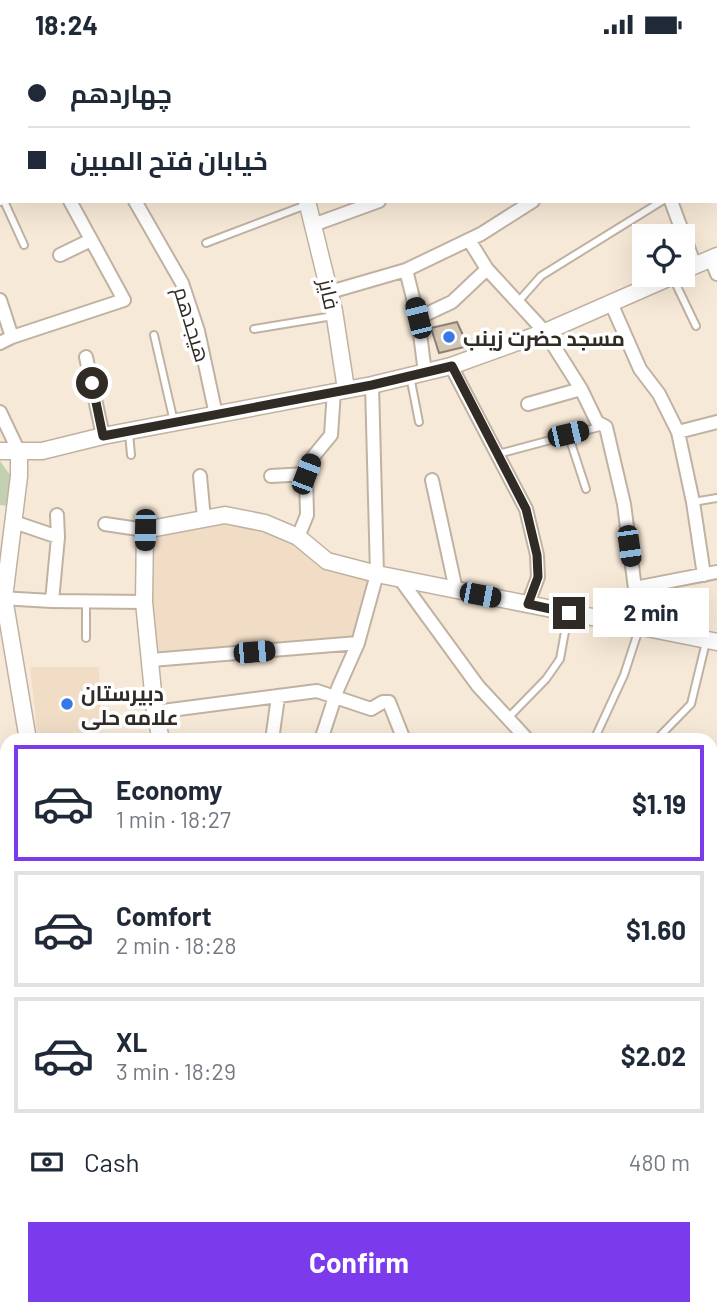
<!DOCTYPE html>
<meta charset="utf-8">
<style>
:root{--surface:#fff;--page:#f6f6f7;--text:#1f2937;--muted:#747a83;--line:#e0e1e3;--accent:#7c3aed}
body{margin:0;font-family:Barlow,Cairo,sans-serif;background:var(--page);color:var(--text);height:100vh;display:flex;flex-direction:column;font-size:26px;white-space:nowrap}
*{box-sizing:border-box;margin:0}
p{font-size:23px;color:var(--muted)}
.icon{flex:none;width:38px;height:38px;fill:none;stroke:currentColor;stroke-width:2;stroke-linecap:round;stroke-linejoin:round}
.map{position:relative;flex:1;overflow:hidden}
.panel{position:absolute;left:0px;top:684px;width:718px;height:583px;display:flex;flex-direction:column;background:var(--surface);border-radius:21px 21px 0 0;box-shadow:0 7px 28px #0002}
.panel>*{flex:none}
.guide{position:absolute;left:0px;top:0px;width:718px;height:154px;box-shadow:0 7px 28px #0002;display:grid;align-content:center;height:154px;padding:0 28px;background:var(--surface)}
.tools{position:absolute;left:632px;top:175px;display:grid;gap:14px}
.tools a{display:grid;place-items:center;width:63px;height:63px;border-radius:0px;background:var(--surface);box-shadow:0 7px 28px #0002;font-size:35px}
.end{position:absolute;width:32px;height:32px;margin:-16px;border:9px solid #312b25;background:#fff;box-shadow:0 0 0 4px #fff}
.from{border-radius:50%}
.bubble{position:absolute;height:49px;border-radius:0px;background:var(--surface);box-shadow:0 7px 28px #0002;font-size:23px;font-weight:700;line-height:49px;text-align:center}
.car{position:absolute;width:21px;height:42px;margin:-21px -10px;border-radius:9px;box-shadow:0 0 5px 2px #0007;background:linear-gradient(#222 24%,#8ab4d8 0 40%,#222 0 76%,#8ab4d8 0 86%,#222 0)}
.guide b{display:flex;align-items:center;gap:24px;height:66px;font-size:26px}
.guide b+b{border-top:2px solid var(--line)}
.guide i{width:18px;height:18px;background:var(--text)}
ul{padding:12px 0 0;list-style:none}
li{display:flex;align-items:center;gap:21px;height:116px;margin:0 14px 10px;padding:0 14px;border:4px solid var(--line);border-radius:0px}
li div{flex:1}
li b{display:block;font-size:26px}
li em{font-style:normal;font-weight:700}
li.current{border-color:var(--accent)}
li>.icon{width:63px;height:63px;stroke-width:1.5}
.pay{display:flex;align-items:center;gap:18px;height:77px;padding:0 28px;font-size:26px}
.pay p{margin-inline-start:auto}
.cta{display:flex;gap:14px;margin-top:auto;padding:14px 28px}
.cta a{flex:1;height:80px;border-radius:0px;background:var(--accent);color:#fff;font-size:28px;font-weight:700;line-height:80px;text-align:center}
.status{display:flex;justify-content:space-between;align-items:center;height:49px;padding:0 35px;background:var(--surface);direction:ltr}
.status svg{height:19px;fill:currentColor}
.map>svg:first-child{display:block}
</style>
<div class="status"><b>18:24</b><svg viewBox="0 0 49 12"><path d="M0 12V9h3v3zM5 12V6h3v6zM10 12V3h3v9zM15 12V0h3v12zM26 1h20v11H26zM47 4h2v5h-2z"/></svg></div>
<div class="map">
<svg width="717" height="1266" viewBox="0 0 717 1266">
<rect width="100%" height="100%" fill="#f7e9d7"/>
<path fill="#f1ddc6" d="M225,466L298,488L326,519L377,525L358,594L150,605L145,481Z
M30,618H99L102,691H38Z"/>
<path fill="#c2d1b1" d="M0,412L13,430L8,457L0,456Z"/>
<path fill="#d3c6b4" stroke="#8f8272" stroke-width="2" d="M457,273L468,297L439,304L431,279Z"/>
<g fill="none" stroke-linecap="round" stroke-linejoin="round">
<defs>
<path id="lane" d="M4,152L24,196
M206,194L306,156
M673,229L696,277
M518,253L541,227L662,152
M254,280L333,267
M154,286L174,373
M410,327L419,373
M129,384L131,406
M568,385L586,440
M498,405L603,377
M693,453L717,449
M86,589V552
M508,669L546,630L560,610L568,566
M594,691L624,626L639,580
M656,691L691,655L706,593
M710,909L717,903"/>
<path id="street" d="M30,0L31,2
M152,0L153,2
M601,0L602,2
M683,0V2
M172,2L175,0
M376,2L379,0
M532,2L536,0
M716,89L717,93
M0,109L2,108
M0,150L2,149
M135,152L182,234L198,282L216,366
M671,152L695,217
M313,176L379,152
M469,191L487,220L545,283L581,340L597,373L606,378L624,455L640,578
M60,206L91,191
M711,210L717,225
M406,221L418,269L425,324
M330,243L406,221L481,185L533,152
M0,251L12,288
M611,254L640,320L659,345L678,383L693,453L704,526
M418,269L452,253L487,220
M0,294L12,288L124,251L70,152
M86,308L103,387
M451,317L526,460L537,506L538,528L528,555
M528,355L581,340
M0,363L19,403
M678,383L717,373
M200,427L204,470
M271,427L306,425
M432,431L456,541
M14,473L58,488
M105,475L145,481
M298,488L307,466L306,425L312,409L331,386L334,342
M400,530L478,637L528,691
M635,539L717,523
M0,549L52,552L144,553
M52,552L58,488L57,466
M151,611L358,594
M155,663L317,642L371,660L383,653H389L404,691
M272,691L278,648
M321,691L338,639L358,594L377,525L372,336
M710,718L717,713
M0,719L7,718
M710,787L717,792
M0,814L7,813
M710,868L717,873
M0,923L7,922
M710,947L717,977
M710,1070L717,1068
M0,1130L7,1129
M710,1152H717
M47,1260V1266
M205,1260L206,1266
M260,1260L261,1266
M338,1260L339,1266
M675,1260V1266"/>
<path id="secondary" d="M263,0V2
M307,152L334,262L346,340
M682,222L717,207
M0,402H42L103,387L372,336L451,317L545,283L675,226
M19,403V427L4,549L28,691
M161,691L155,663L144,553L145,481L225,466L265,474L298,488L327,512L377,525L717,593
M710,1229L717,1228
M710,1250L717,1249
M122,1260V1266
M392,1266L439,1260
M558,1266L611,1260"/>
</defs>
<use href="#lane" stroke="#c0b2a2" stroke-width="10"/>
<use href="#street" stroke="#c0b2a2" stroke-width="16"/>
<use href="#secondary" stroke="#c0b2a2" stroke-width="19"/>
<use href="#lane" stroke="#fff" stroke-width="6"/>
<use href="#street" stroke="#fff" stroke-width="12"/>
<use href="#secondary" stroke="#fff" stroke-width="16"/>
</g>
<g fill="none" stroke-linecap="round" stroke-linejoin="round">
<path stroke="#312b25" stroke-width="9" d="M92,334L103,387L372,336L452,317L526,460L537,506L538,528L528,555L569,564"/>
</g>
<g fill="#3877e6" stroke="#fff" stroke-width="2.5">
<circle cx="449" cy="288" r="7"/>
<circle cx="67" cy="655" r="7"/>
</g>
<g text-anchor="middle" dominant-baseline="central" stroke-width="7" stroke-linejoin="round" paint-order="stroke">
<g font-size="21" fill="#312b25" stroke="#fff">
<text transform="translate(330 245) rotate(77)">فایز</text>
<text transform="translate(193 275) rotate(73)">هیجدهم</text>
</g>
<g font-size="21" font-weight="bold" fill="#312b25" stroke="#fff" text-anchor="start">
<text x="463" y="288">مسجد حضرت زینب</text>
<text x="81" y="643">دبیرستان<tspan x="81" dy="24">علامه حلی</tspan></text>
</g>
</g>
</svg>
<div class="tools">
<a><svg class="icon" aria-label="locate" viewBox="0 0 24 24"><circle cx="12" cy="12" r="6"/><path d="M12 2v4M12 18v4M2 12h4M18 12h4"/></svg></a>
</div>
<i class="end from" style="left:92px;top:334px"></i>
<i class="end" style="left:569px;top:564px"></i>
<div class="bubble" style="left:593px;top:539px;width:116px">2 min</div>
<i class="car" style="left:418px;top:269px;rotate:346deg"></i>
<i class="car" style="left:568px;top:385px;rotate:77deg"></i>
<i class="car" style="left:306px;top:425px;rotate:21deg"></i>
<i class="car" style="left:145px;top:481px;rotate:181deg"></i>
<i class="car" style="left:629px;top:497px;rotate:172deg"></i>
<i class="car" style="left:480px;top:546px;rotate:101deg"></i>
<i class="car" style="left:254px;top:603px;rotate:85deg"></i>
<div class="guide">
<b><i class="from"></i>چهاردهم</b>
<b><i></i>خیابان فتح المبین</b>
</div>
<section class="panel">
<ul>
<li class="current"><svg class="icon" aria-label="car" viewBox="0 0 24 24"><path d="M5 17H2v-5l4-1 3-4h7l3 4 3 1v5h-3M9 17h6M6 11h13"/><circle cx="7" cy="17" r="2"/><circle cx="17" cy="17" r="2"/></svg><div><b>Economy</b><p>1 min · 18:27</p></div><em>$1.19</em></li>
<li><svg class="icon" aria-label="car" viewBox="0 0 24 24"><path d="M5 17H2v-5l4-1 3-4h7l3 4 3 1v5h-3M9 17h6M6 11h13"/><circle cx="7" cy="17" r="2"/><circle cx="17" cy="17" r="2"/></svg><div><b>Comfort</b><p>2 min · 18:28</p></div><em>$1.60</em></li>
<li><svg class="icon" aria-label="car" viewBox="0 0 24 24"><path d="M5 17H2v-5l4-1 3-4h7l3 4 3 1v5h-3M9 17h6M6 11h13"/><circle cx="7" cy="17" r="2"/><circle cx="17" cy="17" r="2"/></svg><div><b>XL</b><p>3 min · 18:29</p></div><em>$2.02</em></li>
</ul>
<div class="pay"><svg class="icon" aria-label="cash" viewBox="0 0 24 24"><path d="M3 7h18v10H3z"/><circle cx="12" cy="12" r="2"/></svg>Cash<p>480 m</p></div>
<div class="cta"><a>Confirm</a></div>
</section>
</div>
